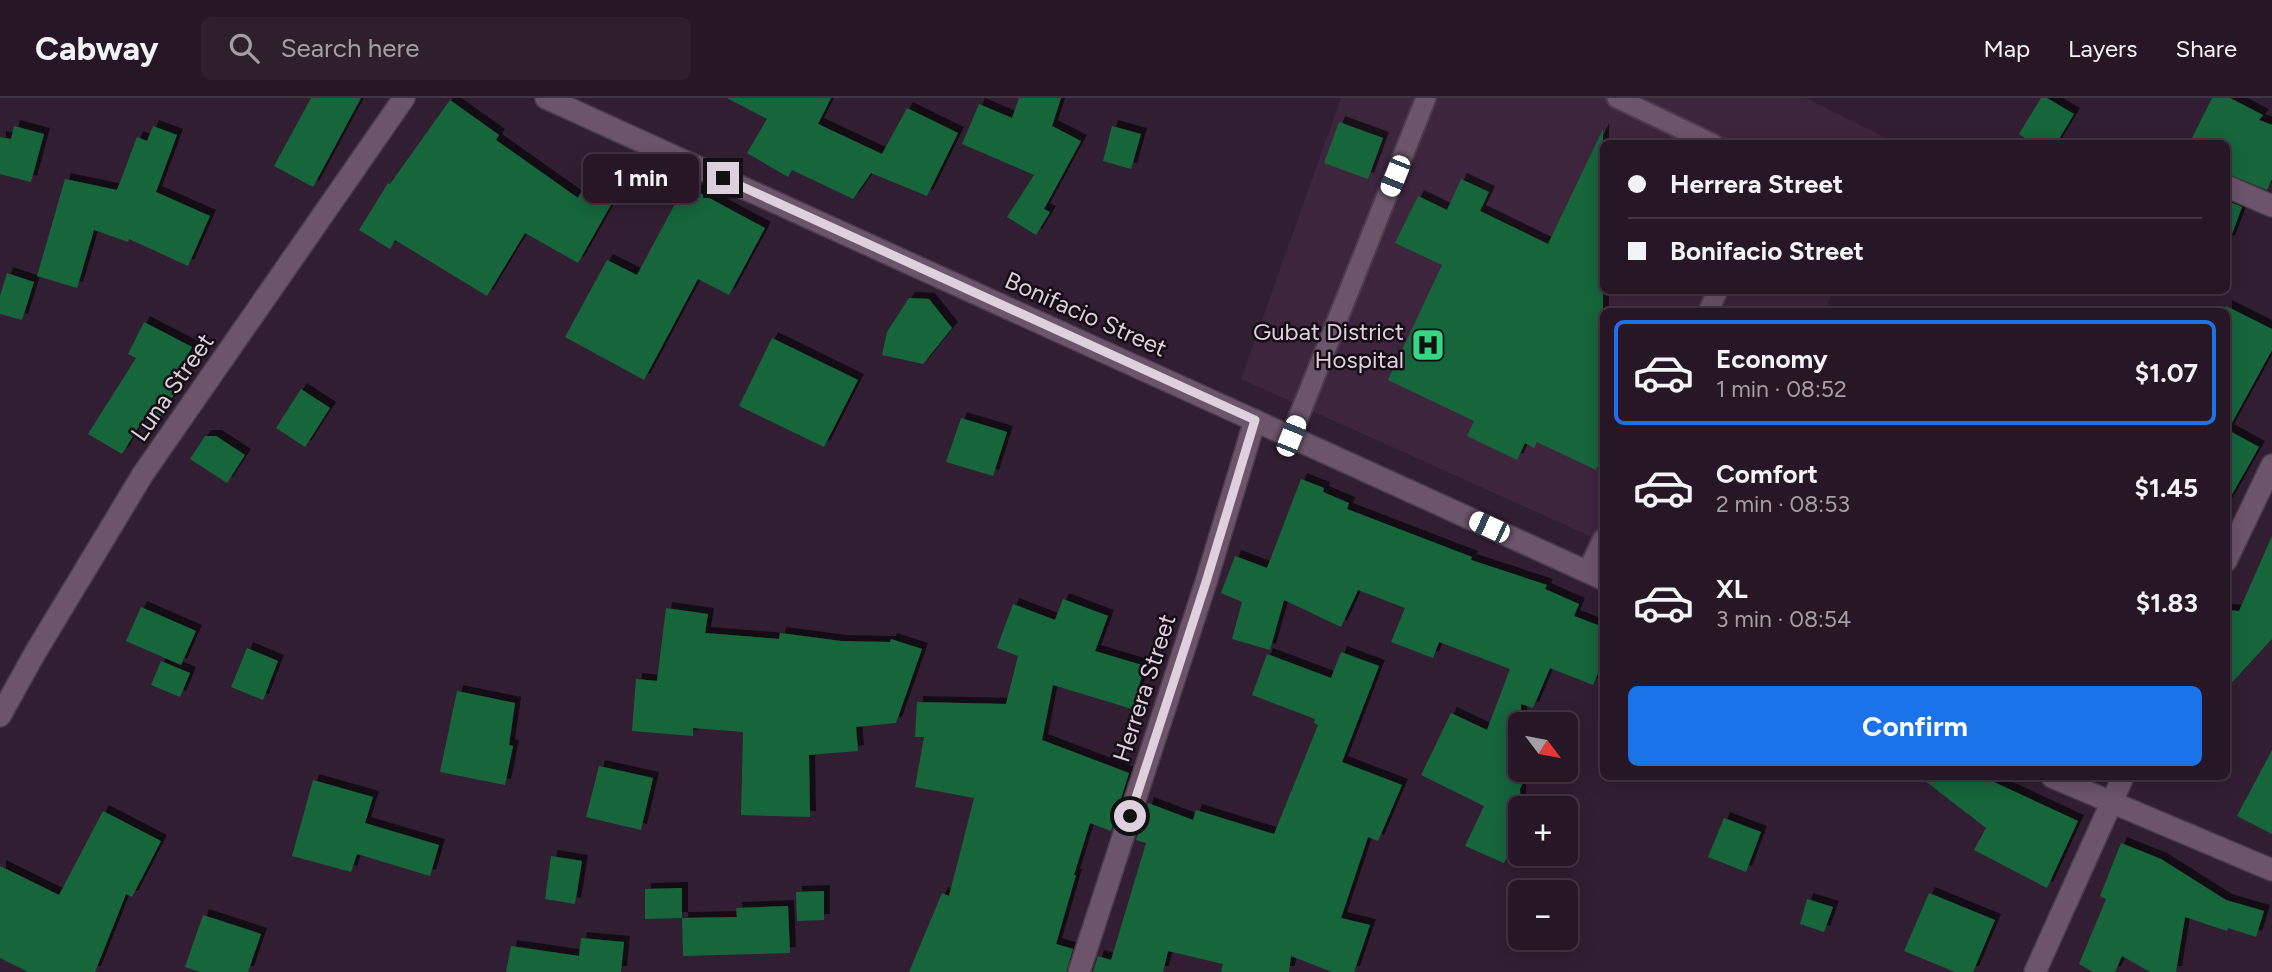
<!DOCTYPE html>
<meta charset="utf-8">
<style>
:root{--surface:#261626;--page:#2e1f2e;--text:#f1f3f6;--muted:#a49fa7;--line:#423543;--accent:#1a73e8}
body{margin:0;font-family:Figtree,sans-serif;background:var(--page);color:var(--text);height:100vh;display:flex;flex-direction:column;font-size:26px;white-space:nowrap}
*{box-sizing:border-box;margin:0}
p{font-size:23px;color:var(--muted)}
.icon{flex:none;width:38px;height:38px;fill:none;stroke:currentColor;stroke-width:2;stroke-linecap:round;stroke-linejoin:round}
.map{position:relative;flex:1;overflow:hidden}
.panel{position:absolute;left:1600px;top:210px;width:630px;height:472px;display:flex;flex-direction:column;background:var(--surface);border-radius:10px;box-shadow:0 4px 18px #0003,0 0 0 2px var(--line)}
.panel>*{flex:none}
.hud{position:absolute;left:1600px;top:42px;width:630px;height:154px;border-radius:10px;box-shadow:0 4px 18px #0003,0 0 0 2px var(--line);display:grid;align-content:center;height:154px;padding:0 28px;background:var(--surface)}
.needle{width:46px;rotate:122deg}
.fabs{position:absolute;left:1508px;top:614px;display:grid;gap:14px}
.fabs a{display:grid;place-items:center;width:70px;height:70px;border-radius:10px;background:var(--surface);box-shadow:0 4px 18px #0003,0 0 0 2px var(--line);font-size:35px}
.end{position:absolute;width:32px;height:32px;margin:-16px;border:9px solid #ded0dd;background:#111;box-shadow:0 0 0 4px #111}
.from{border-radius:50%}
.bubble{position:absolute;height:49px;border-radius:10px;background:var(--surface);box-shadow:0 4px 18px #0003,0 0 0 2px var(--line);font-size:23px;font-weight:700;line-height:49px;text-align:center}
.car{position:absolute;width:21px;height:42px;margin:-21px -10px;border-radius:9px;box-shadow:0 0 5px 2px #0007;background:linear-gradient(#fff 24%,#345 0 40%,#fff 0 76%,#345 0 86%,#fff 0)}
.hud b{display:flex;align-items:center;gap:24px;height:66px;font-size:26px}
.hud b+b{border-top:2px solid var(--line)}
.hud i{width:18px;height:18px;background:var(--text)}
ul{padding:12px 0 0;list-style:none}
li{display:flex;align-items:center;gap:21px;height:105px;margin:0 14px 10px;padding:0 14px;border:4px solid transparent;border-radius:10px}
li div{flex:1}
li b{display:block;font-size:26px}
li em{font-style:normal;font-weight:700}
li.selected{border-color:var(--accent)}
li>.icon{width:63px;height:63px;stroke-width:1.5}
.button{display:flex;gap:14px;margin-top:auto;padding:14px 28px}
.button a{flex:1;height:80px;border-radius:10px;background:var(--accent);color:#fff;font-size:28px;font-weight:700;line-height:80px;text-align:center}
header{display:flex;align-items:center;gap:42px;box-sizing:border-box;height:98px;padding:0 35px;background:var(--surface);border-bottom:2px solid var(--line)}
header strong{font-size:33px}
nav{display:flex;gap:38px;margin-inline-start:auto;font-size:24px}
.search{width:490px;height:63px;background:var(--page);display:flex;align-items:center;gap:18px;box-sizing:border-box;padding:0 24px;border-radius:10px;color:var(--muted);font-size:26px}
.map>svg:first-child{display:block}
</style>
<header>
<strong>Cabway</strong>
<div class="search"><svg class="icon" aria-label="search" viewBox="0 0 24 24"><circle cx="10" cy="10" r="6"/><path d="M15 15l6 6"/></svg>Search here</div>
<nav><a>Map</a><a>Layers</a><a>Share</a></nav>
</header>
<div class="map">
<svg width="2272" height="874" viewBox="0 0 2272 874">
<defs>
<filter id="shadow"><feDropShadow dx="6" dy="-6" stdDeviation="0" flood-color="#0009"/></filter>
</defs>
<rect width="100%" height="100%" fill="#321e32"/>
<path fill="#3e253e" d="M1341,0H1806L1890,42L1889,46H1603V192L1833,193L1825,213L1603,214V444L1241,281Z"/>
<path fill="#16653b" filter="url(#shadow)" d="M311,0H361L313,89L274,68Z
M727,0H831L818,26L882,56L907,10L958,35L927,98L871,75L853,101L792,72L788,79L747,55L767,21Z
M1019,0H1061L1052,28L1081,43L1044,111L1050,114L1036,137L1007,119L1034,77L962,46L979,6L1012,20Z
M2041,0H2047L2074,16L2056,46H2034L2019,36Z
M2212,0H2230L2263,17L2259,22L2272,27V81L2267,92L2226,75V46H2189Z
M450,2L499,37L496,42L578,100L584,89L612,105L578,165L525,135L487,198L395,142L390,151L359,132L388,85L390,86Z
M1339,24L1383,40L1368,81L1324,65Z
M14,28L44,36L31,84L0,76V39L11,41Z
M153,28L177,37L156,94L210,118L188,168L129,141L128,144L94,132L77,190L37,178L65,81L117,92L137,39L147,43Z
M1112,28L1141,36L1131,71L1103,63Z
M1603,31V358L1596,372L1537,344L1534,350L1525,345L1517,362L1467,338L1474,323L1388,282L1442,167L1395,145L1418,98L1447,112L1461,81L1489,94L1480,113L1548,146Z
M685,87L765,130L729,197L698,181L644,282L565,239L607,162L637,177Z
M2226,102L2242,109L2229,144L2226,143Z
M7,175L34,184L22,222L0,216V198Z
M909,200L929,201L952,230L923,266L882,257L887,234Z
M2226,208L2272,231V252L2228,332L2259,349L2226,407Z
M144,224L192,249L170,292L175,295L160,319L149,312L122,356L88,336L136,260L128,256Z
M772,240L858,282L824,349L739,308Z
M301,291L330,310L305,349L276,330Z
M961,320L1007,334L993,378L946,364Z
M205,338H216L245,357L227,385L190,361Z
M1301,381L1324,390L1323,394L1349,405L1347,411L1472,459L1471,462L1547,487L1545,491L1579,506L1574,518L1603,529V563L1593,587L1550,570L1533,610L1521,606V678L1525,680L1520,691L1521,730L1504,765L1465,748L1484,708L1421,677L1451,615L1487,632L1510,571L1439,544L1433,560L1391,544L1405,510L1358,492L1341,529L1284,502L1270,552L1232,541L1242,504L1221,495L1235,458L1267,470Z
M2272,438V541L2226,591V512L2239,513Z
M1063,501L1108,518L1095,553L1145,568L1132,611L1053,587L1042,642L1129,675L1111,733L1090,725L1074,777H1076L1056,846L1073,851L1066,874H909L942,795L949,798L974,700L915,689L924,639H915L917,604L1006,606L1018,558L997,550L1013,506L1055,522Z
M141,509L196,533L181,567L126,543Z
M666,510L708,516L705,535L779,541L780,535L841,543L890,544L891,541L922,551L896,625L856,629L858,653L809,657L810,719L741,717L743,634L693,630V638L632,633L636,581L657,583Z
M247,550L278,563L263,602L231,589Z
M1341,554L1379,568L1342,664L1402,687L1378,743L1368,739L1341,820L1370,827L1354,874H1332L1291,858L1289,874H1221L1223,866L1168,853L1163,874H1093L1098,858L1111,862L1146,745L1136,742L1148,705L1193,722L1196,712L1274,736L1318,627L1314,625L1315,621L1252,597L1267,556L1331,580Z
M161,563L190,575L180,599L151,587Z
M457,593L515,605L509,647L513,648L505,687L440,674Z
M2272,652V736L2237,718Z
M599,668L653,680L641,732L586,719Z
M1920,679H1983L2078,723L2047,790L1974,752L1986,730Z
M313,682L373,699L365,725L439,747L430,778L357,756L351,774L292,758Z
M103,713L161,743L132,799L126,796L95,874H28L0,860V768L59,797Z
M1724,720L1761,734L1746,774L1708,759Z
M2121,745L2161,761L2226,802L2264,813L2256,839L2228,830L2227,833L2185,819L2176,874H2150L2122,858L2115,874H2093L2079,866L2106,801L2100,798Z
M551,758L582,763L575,806L545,801Z
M682,790V820L645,821V791Z
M824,793V822L797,823L796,794Z
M1929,795L1995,822L1973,874H1955L1904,853Z
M1807,801L1833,809L1824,834L1800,826Z
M788,808L790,855L683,858L682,820L737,819L736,810Z
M203,817L261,836L248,874H200L185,869Z
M581,840L624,844L621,874H506L511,848L579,858Z"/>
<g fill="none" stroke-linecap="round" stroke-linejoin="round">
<defs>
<path id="lane" d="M1617,0L1713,46
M1708,214L1718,192
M1291,338L1426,0
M1587,474L1603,441"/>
<path id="street" d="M546,0L1603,481
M2226,88L2272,108
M2226,463L2272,367
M0,618L35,555L143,376L404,0
M2052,679L2272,772
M1079,874L1206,484L1255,322
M2035,874L2123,679"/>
</defs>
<use href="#lane" stroke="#4c3b4d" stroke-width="23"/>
<use href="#street" stroke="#4c3b4d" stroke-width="24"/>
<use href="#lane" stroke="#6c546b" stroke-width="19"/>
<use href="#street" stroke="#6c546b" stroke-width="21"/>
</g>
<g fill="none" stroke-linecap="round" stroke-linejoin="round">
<path stroke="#ded0dd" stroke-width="9" d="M723,80L1255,322L1206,484L1130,718"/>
</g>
<defs>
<symbol id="hospital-square" viewBox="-11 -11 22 22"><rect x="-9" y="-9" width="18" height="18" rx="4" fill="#33d882" stroke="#150c15"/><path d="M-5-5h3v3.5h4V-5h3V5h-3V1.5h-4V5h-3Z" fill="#111"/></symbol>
</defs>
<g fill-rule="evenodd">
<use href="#hospital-square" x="1409" y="228" width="38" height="38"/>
</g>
<g text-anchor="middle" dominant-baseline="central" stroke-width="5" stroke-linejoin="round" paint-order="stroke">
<g font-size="24" fill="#ded0dd" stroke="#150c15">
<text transform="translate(1086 216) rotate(24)">Bonifacio Street</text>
<text transform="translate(172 289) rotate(-55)">Luna Street</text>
<text transform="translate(1144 590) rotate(-72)">Herrera Street</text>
</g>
<g font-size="24" fill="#ded0dd" stroke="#150c15" text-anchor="end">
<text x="1404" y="233">Gubat District<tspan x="1404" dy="28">Hospital</tspan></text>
</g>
</g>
</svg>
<div class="fabs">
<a><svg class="needle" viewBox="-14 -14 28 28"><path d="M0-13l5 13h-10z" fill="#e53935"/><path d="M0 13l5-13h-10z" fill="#a49fa7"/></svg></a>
<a>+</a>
<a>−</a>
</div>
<i class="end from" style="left:1130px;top:718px"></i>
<i class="end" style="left:723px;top:80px"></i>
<div class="bubble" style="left:583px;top:56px;width:116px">1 min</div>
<i class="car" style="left:1395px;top:78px;rotate:202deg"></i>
<i class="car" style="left:1291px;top:338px;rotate:22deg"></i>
<i class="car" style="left:1489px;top:429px;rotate:295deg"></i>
<div class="hud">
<b><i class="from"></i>Herrera Street</b>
<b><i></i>Bonifacio Street</b>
</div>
<section class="panel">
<ul>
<li class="selected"><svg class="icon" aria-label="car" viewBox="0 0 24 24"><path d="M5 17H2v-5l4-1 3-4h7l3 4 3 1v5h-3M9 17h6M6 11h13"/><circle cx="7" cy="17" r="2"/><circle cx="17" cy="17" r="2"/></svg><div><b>Economy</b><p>1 min · 08:52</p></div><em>$1.07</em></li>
<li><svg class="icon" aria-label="car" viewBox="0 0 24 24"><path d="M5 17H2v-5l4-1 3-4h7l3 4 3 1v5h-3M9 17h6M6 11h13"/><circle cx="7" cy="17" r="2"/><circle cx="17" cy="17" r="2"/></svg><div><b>Comfort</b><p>2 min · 08:53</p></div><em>$1.45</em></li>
<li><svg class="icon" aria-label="car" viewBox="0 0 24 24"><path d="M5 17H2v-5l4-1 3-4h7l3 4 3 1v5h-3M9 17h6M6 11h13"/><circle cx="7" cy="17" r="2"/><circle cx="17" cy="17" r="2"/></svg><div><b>XL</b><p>3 min · 08:54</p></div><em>$1.83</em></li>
</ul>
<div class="button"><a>Confirm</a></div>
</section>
</div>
